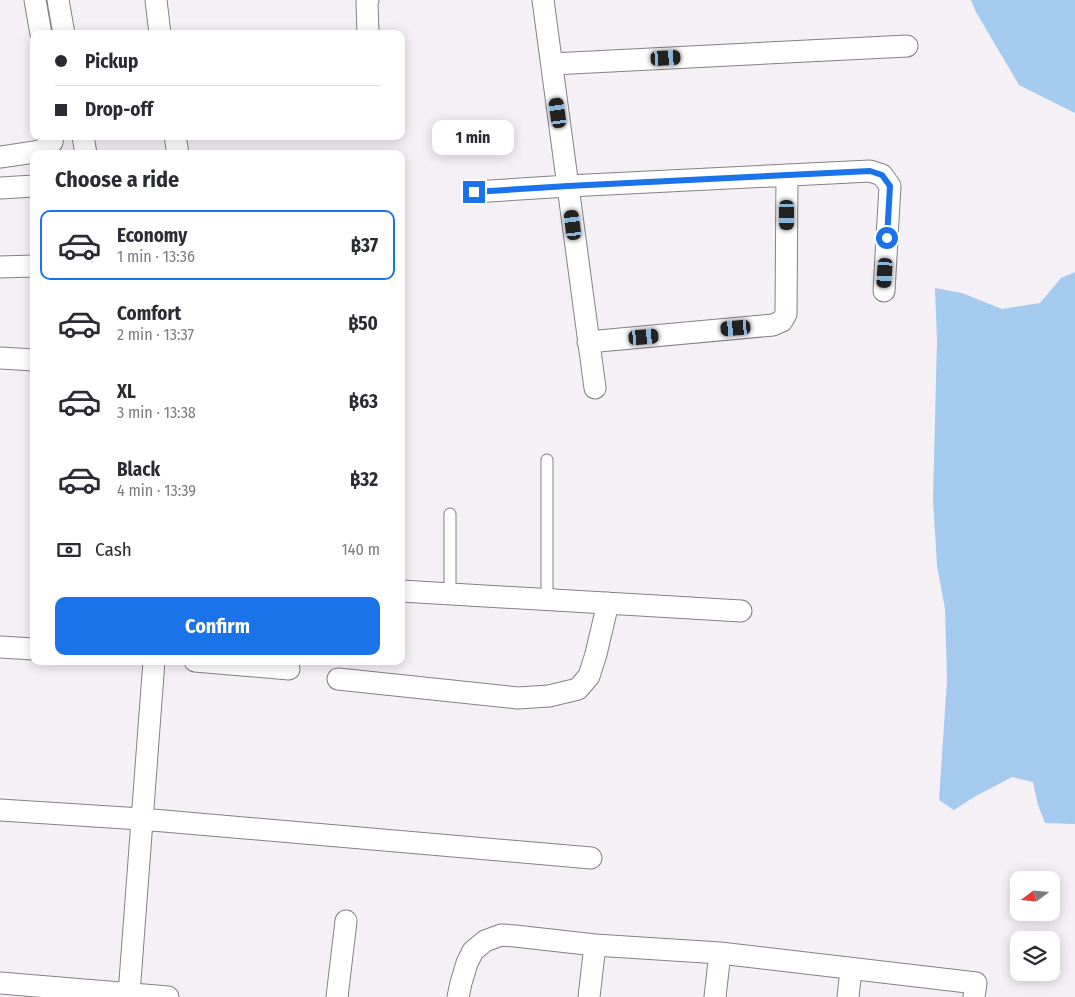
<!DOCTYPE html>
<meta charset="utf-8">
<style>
:root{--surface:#fff;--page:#f2f2f3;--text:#2b2b33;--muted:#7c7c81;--line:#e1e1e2;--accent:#1a73e8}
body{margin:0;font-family:"Fira Sans Condensed",sans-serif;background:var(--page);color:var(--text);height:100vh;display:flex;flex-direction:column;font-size:19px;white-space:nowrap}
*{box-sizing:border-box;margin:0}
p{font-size:16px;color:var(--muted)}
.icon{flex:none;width:28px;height:28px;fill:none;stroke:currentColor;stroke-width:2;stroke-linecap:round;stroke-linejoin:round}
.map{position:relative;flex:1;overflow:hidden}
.side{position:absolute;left:30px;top:150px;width:375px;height:515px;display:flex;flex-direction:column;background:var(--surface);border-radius:10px;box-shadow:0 2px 12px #0003}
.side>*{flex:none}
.hud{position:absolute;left:30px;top:30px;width:375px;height:110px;border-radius:10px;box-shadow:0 2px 12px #0003;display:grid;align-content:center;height:110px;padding:0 25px;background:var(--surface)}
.needle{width:32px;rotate:254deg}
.buttons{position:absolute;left:1010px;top:871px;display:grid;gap:10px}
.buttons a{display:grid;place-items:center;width:50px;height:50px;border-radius:10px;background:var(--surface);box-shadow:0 2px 12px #0003;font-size:25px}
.end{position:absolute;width:22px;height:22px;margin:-11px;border:6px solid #1a73e8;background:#fff;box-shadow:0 0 0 2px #fff}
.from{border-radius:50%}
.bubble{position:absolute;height:35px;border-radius:10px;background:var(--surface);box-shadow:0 2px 12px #0003;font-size:16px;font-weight:700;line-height:35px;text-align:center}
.car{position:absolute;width:15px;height:30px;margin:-15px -8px;border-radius:6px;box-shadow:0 0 4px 1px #0007;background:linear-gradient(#222 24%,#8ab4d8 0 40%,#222 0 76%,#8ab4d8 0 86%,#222 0)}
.hud b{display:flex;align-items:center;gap:18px;height:48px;font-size:19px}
.hud b+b{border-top:1px solid var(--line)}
.hud i{width:12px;height:12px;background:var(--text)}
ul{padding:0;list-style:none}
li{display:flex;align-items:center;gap:15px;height:70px;margin:0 10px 8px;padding:0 15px;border:2px solid transparent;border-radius:10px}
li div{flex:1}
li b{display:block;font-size:19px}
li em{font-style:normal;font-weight:700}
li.active{border-color:var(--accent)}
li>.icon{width:45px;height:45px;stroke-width:1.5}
h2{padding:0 25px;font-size:22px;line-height:60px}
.pay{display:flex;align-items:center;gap:12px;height:55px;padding:0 25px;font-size:19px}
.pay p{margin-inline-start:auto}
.action{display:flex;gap:10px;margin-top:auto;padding:10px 25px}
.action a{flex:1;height:58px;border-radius:10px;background:var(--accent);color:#fff;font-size:20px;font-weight:700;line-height:58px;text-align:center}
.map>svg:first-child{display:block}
</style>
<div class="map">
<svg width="1075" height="997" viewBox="0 0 1075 997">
<rect width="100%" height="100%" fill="#f5eff6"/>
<path fill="#a4cbee" d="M971,0H1075V113L1019,85L976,12Z
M1075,272V824L1045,823L1038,805L1033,782L1012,777L974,797L954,810L939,800L947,680L945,609L937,566L933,499L937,341L935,288L962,293L1002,309L1040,303L1061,278Z"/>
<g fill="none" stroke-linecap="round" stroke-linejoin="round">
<defs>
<path id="service" d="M547,460V599
M450,594V514"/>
<path id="minor" d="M35,0L41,34
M58,0L64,34
M156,0L160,34
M543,0L595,388
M368,34L367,2L368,0
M552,64L907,46
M83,136L86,154
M175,136L178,154
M0,157L41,151L52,142L53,136
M0,188L34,186
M474,192L568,186L870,171L882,175L890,186L884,291
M0,267L34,266
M588,342L773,325L782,321L786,314L787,175
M0,358L34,360
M401,591L741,611
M0,647L34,649
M195,661L289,669
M338,679L518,698L549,696L578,689L589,676L596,654L608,603
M0,810L141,819L591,858
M0,983L168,997
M129,994L154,661
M337,997L346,921
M458,997L461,983L467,963L473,951L485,941L501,935L515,936L595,945L720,953L976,983L974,997
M589,997L595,945
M715,997L720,953
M848,997L851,969"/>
</defs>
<use href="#service" stroke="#858086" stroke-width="13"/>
<use href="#minor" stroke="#858086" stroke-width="23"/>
<use href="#service" stroke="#fff" stroke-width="11"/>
<use href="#minor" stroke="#fff" stroke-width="21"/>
</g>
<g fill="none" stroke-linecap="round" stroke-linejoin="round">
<path stroke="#1a73e8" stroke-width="6" d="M474,192L568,186L870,171L882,175L890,186L887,238"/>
</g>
</svg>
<div class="buttons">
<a><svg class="needle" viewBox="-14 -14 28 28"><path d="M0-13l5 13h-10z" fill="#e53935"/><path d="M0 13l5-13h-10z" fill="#7c7c81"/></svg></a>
<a><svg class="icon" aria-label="layers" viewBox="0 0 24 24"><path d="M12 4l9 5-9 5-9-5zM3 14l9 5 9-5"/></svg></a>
</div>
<i class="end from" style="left:887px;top:238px"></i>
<i class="end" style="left:474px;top:192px"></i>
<div class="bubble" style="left:432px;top:120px;width:82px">1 min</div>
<i class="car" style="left:666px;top:58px;rotate:87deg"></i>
<i class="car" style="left:558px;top:113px;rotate:352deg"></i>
<i class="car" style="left:787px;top:215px;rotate:180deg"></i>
<i class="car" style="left:573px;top:225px;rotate:353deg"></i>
<i class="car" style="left:885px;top:273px;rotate:184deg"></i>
<i class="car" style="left:736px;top:328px;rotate:265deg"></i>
<i class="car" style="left:644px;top:337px;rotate:85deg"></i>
<div class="hud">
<b><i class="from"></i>Pickup</b>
<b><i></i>Drop-off</b>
</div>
<section class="side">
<h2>Choose a ride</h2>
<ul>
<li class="active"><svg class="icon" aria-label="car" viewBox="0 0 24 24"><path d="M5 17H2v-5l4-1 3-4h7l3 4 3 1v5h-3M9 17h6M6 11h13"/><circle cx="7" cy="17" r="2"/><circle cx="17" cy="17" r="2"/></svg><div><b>Economy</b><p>1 min · 13:36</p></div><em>฿37</em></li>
<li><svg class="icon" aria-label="car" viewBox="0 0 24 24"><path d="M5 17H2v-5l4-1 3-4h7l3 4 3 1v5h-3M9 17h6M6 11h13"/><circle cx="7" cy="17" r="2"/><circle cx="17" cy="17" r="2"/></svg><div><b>Comfort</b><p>2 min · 13:37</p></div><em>฿50</em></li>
<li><svg class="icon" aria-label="car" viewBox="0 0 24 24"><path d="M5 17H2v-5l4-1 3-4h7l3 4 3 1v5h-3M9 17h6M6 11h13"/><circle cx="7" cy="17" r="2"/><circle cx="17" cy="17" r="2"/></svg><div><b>XL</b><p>3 min · 13:38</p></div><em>฿63</em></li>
<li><svg class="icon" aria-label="car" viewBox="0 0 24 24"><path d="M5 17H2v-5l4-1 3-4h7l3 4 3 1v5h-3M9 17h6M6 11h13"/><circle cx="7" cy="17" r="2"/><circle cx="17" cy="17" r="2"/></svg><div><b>Black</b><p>4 min · 13:39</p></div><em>฿32</em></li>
</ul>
<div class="pay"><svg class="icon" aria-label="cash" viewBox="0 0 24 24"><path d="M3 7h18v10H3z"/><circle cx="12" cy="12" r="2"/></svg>Cash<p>140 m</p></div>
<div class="action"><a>Confirm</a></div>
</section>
</div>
